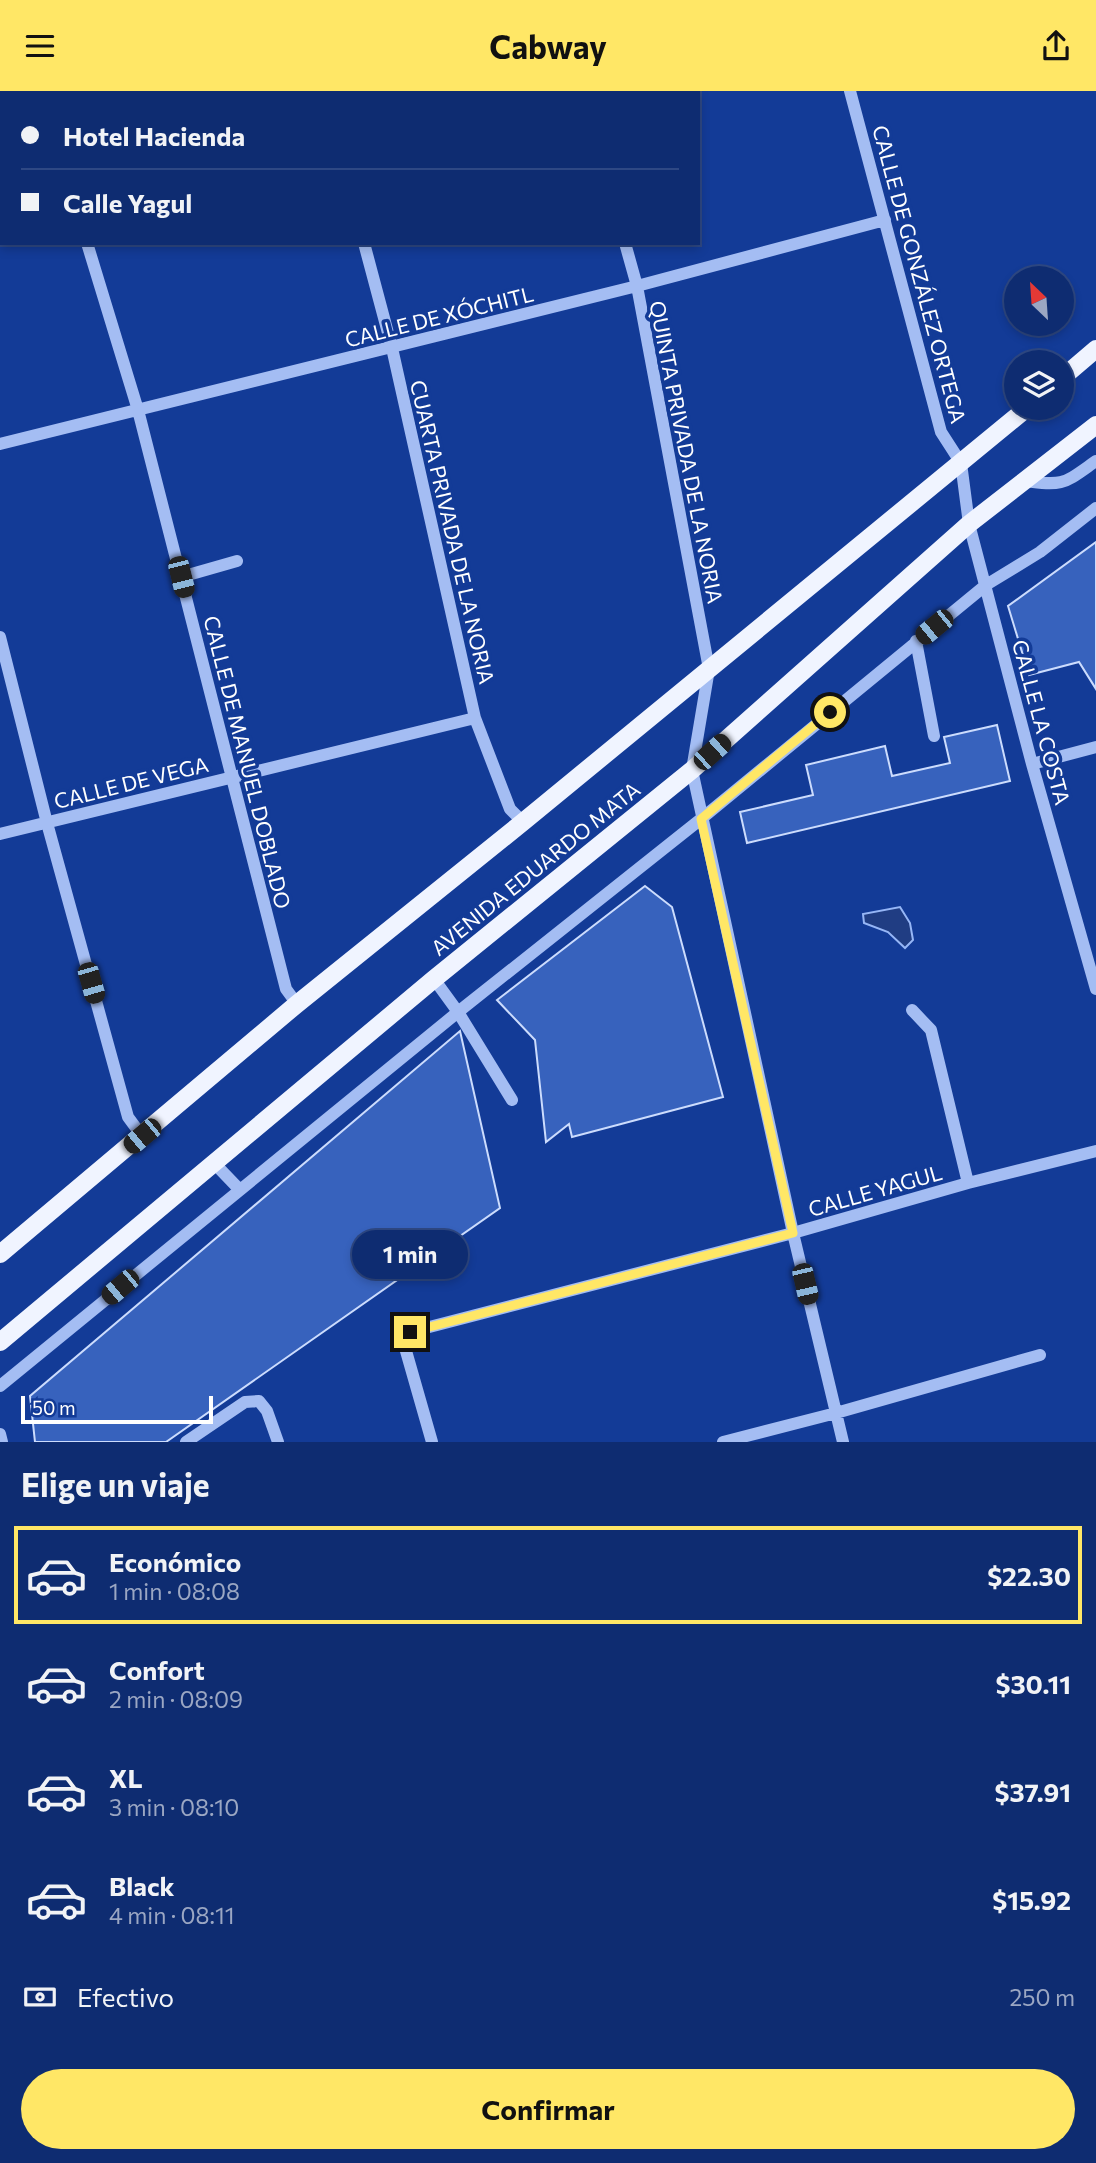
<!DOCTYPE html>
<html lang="es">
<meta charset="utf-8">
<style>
:root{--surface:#0e2c71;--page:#1c3879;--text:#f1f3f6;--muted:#9ba7c3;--line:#2e4884;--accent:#ffe766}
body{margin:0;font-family:Commissioner,sans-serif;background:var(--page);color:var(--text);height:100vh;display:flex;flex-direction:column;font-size:26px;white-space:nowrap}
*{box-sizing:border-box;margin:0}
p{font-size:23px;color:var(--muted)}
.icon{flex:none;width:38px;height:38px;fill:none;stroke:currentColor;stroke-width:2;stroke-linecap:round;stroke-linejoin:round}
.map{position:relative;height:1351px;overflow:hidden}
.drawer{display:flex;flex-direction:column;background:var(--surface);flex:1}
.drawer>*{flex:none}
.guide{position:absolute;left:0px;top:0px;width:700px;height:154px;box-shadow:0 4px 10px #0003,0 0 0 2px var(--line);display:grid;align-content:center;height:154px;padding:0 21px;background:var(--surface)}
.needle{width:46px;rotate:335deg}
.controls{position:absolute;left:1004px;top:175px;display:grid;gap:14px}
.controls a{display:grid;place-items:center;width:70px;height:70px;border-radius:50%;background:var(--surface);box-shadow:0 4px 10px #0003,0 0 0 2px var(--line);font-size:35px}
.scale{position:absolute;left:21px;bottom:18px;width:192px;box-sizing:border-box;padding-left:7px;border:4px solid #fff;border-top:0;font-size:19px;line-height:24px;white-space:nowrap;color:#fff;-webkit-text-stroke:5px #133b97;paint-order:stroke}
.end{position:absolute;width:32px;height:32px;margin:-16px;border:9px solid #ffe766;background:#111;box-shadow:0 0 0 4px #111}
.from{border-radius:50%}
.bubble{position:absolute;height:49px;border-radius:24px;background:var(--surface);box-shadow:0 4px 10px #0003,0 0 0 2px var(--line);font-size:23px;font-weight:700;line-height:49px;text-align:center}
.car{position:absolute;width:21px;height:42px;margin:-21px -10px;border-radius:9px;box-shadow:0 0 5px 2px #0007;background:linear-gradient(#222 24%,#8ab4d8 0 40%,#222 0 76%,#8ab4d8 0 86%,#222 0)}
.guide b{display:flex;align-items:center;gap:24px;height:66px;font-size:26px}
.guide b+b{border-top:2px solid var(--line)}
.guide i{width:18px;height:18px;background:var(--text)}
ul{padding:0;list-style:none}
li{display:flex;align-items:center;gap:21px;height:98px;margin:0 14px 10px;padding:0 7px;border:4px solid transparent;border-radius:0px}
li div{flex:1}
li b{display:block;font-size:26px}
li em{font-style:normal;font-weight:700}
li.active{border-color:var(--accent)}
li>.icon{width:63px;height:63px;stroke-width:1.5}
h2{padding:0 21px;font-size:32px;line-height:84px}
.pay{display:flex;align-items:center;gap:18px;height:77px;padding:0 21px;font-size:26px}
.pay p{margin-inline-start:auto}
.primary-button{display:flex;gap:14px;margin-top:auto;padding:14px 21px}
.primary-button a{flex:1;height:80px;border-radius:42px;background:var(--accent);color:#111;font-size:28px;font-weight:700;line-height:80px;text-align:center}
header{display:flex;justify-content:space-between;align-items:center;height:91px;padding:0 21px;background:var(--accent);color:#111;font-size:32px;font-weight:700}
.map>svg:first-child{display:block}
</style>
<header><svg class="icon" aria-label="menu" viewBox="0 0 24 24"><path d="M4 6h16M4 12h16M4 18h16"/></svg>Cabway<svg class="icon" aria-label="share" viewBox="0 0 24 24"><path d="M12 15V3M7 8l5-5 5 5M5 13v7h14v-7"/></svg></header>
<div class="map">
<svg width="1096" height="1351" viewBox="0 0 1096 1351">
<rect width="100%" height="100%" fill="#133b97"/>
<path fill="#203d83" stroke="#96b6f6" stroke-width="2" d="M900,816L910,832L913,849L905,857L888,841L864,832L863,823Z"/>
<path fill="#3762bd" stroke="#ccdcfd" stroke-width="2" d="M1096,451V598L1079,571L1029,584L1008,515Z
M997,634L1010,690L747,752L740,721L813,704L806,674L885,655L892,685L950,672L944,646Z
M645,795L672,816L723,1006L572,1046L569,1033L546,1051L535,949L497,909Z
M460,940L500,1117L166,1351H35L30,1305Z"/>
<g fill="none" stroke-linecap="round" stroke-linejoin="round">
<path stroke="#a4bdf3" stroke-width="12" d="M41,0V2
M323,0V2
M582,0L583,2
M850,0L941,341L961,372L969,433L1032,673L1096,898
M87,152L138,319L286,898L297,913
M364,152L392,257L475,627L510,718L523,731
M625,152L637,195L709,578L692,679L793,1142L843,1351
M0,353L637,195L885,129
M1024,390C1065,395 1063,393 1096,370
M181,486L237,470
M0,546L47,732L128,1026L142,1045
M916,550L934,645
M1032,673L1096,656
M0,743L475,627
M434,888L458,921L512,1009
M912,919L931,939L968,1092
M215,1073L239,1098
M0,1295L458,921L701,728L986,494L1040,461L1096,417
M0,1343L2,1351
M186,1351L245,1311L259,1310L267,1320L278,1351
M432,1351L404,1253L410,1241L793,1142L968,1092L1096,1060
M723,1351L836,1322L1040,1264"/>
<path stroke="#f0f4ff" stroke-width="18" d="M1062,287L1096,258
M0,1163L297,913L523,731L1027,317
M0,1251L434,888L692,679L969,433L1096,334"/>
</g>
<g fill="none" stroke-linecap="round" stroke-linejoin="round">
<path stroke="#ffe766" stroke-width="9" d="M410,1241L793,1142L701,728L830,621"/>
</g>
<g text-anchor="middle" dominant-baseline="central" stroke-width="7" stroke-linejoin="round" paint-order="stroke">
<g font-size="21" fill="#fff" stroke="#133b97">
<text transform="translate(920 183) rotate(75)">CALLE DE GONZÁLEZ ORTEGA</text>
<text transform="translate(439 225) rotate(-14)">CALLE DE XÓCHITL</text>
<text transform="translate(687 361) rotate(79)">QUINTA PRIVADA DE LA NORIA</text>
<text transform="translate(453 441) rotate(77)">CUARTA PRIVADA DE LA NORIA</text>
<text transform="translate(1042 631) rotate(75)">CALLE LA COSTA</text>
<text transform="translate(248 671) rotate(76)">CALLE DE MANUEL DOBLADO</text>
<text transform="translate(131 691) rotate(-14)">CALLE DE VEGA</text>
<text transform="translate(535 777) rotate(-39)">AVENIDA EDUARDO MATA</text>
<text transform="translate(875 1099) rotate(-16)">CALLE YAGUL</text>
</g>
</g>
</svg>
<div class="controls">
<a><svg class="needle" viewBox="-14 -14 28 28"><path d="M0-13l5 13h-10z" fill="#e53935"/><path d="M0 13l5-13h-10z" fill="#9ba7c3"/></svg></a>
<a><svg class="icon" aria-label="layers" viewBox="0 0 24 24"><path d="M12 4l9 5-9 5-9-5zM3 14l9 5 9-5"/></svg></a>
</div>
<div class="scale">50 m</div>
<i class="end from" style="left:830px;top:621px"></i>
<i class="end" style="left:410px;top:1241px"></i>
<div class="bubble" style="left:352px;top:1139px;width:116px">1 min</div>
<i class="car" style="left:181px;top:486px;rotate:166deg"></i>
<i class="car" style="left:934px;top:536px;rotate:231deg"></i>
<i class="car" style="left:712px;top:661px;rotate:48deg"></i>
<i class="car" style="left:91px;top:892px;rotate:164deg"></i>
<i class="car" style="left:142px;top:1045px;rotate:230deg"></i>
<i class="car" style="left:805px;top:1193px;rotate:167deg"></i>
<i class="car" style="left:120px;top:1196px;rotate:230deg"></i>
<div class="guide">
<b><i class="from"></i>Hotel Hacienda</b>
<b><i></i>Calle Yagul</b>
</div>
</div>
<section class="drawer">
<h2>Elige un viaje</h2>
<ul>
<li class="active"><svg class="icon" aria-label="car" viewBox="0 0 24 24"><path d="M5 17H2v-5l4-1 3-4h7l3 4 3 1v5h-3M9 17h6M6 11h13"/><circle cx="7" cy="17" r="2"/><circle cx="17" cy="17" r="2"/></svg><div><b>Económico</b><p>1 min · 08:08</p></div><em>$22.30</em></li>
<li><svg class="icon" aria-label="car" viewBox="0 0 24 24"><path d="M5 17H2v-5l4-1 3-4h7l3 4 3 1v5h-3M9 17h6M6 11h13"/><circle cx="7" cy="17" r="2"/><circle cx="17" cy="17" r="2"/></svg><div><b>Confort</b><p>2 min · 08:09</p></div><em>$30.11</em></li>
<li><svg class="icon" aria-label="car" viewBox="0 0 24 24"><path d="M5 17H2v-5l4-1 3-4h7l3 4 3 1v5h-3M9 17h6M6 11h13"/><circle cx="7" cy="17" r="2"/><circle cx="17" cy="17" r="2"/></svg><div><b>XL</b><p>3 min · 08:10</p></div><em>$37.91</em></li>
<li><svg class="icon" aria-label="car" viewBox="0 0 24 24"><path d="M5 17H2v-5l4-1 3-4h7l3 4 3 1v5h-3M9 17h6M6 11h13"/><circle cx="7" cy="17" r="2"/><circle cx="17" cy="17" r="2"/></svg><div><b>Black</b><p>4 min · 08:11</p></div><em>$15.92</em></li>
</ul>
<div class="pay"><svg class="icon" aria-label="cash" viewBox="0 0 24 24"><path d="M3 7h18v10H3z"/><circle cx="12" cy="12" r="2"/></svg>Efectivo<p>250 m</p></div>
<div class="primary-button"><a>Confirmar</a></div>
</section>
